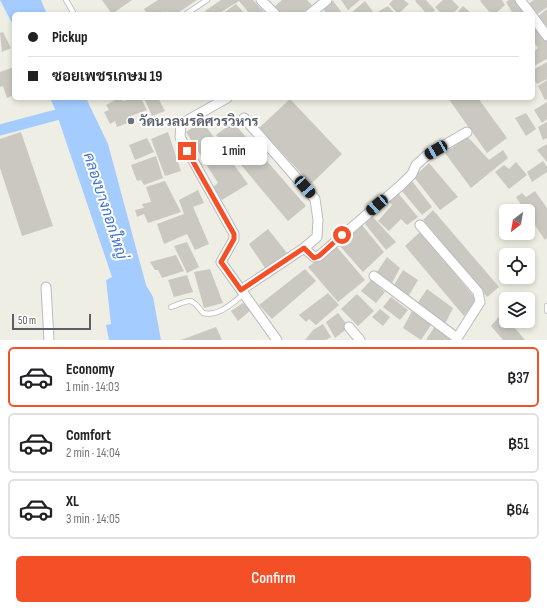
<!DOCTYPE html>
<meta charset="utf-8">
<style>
:root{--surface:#fff;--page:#f6f6f6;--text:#202124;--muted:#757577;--line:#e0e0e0;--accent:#f35027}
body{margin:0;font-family:"Sofia Sans Condensed",Sarabun,sans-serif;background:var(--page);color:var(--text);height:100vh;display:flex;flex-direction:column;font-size:15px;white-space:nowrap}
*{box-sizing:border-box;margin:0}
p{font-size:13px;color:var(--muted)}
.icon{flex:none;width:22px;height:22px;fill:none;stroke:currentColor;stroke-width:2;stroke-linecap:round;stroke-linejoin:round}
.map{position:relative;height:340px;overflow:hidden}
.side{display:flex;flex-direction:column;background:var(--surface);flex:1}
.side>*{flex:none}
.hud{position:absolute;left:12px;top:12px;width:523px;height:88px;border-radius:6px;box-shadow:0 2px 6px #0003;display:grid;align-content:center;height:88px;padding:0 16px;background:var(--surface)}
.needle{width:26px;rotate:211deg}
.tools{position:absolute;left:499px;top:204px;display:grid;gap:8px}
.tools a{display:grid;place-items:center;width:36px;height:36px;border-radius:6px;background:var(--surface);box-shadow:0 2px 6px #0003;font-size:20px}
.scale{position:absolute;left:12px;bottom:10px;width:79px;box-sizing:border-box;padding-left:4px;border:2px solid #5c5f65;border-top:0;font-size:11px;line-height:14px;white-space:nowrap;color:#5c5f65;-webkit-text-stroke:3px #fff;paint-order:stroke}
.end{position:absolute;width:18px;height:18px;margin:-9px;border:5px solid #f35027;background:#fff;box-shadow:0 0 0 2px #fff}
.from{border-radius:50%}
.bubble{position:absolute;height:28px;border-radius:6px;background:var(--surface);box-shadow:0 2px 6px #0003;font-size:13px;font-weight:600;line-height:28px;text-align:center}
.car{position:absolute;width:12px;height:24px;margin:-12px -6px;border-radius:5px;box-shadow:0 0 3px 1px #0007;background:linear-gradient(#222 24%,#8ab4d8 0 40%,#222 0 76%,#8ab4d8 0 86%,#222 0)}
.hud b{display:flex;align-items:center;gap:14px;height:38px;font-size:15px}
.hud b+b{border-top:1px solid var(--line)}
.hud i{width:10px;height:10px;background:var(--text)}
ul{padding:7px 0 0;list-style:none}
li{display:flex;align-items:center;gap:12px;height:60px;margin:0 8px 6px;padding:0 8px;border:2px solid var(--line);border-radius:6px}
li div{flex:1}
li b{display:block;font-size:15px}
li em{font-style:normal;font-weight:600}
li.selected{border-color:var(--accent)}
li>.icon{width:36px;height:36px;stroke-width:1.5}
.primary-button{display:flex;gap:8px;margin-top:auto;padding:8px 16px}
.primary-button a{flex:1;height:46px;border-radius:6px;background:var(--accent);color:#fff;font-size:16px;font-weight:600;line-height:46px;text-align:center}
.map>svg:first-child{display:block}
</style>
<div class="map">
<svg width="547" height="340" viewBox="0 0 547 340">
<rect width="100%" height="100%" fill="#efeee4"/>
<path fill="#a4ccff" d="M0,0H41L47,14H14V27Z
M50,98H86L108,144L146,285L153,297L161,340H109L106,325L111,324L106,280L112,277L55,109Z"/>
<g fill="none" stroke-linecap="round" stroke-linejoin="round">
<path stroke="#a4ccff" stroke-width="11" d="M0,130L71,111"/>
</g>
<path fill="#cac8c1" d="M102,0H132L112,14Z
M158,0H197L176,14H170L168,11L164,14H147L144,9Z
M221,0H253L266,14H250L239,1L218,14H206L205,11Z
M282,0H307L312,5L302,14H280L274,7Z
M341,0H360L348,10Z
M393,0H404L409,4L398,14L389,4Z
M416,0H426L435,10L431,14H427L415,1Z
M443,0H452L459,7L453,14H442L435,7Z
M481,0H502L505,5L495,14H491L480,1Z
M509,0H516L525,11L521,14H513L506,2Z
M534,0H547V7L536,15L528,4Z
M333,1L343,14H327L323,9Z
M365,1L374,13L351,14V13Z
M236,4L245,14H222Z
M388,6L395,14L376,13Z
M463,6L472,14H456Z
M547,9V25L544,27L537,17Z
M533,22L547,41V59L534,66L533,52L538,48L533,41Z
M3,32L11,48L2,52L0,33Z
M547,62V79L537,84L533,78V70Z
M14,67V95L7,98L3,86L0,87V72Z
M547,80V99L545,100L538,86Z
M118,98L124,101L130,98H141L147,110L128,117L130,122L117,127L115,121L110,124L104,112L109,110L106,105Z
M144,98H158L165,111L152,116Z
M448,98H478L507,138L487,153Z
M290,99L342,154L311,184L259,128Z
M547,102V119L542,123L534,110Z
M526,113L536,129L526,136L515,118Z
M202,121L248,184L222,200L212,188L218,183L186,132Z
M233,122L306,206L288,221L216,135Z
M547,122V138L543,140L538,127Z
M21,132L53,226L22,236L0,168V139Z
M168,132L181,171L165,176L151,139Z
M467,136L489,160L503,150L508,158L471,188L445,153Z
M147,138L154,152L135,160L129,145Z
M547,144V162L537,150Z
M156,156L163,178L144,185L141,180L137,181L131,165Z
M543,161L547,167V172L532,182L527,172Z
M516,162L527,175L509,189L495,172L504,165L509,169Z
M429,163L458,197L440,210L414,177Z
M165,181L181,212L148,223L144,214L137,217L135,210L144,208L142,204L151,202L146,187Z
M412,181L432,207L422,215L401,190Z
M198,190L204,203L193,207L209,244L195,250L187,234L164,244L157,224L184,214L179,200Z
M535,191L547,208V238L545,240L528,215V211H525L516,197L522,193L526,197Z
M398,193L418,217L407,225L401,219L389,231L378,221L392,205L388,200Z
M433,210L499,287L487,297L423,220Z
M372,216L396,242L386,250L365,224Z
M362,225L384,252L363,272L339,245Z
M268,229L287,253L265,268L249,244Z
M420,232L477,300L464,316L405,246Z
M187,242L199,267L187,273L174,246Z
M336,246L365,280L338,302L308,267Z
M176,255L184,271L162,278L158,270H155L150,262Z
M387,257L400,268L392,283L377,272Z
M210,269L223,303L204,308L194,272Z
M305,269L316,281L272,319L259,305Z
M403,270L418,280L408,297L394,285Z
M187,275L193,292L174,297L168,280Z
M371,280L385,292L376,303L361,291Z
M427,289L453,308L445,324L417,304Z
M328,293L339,305L316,325L309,319L306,322L299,315Z
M357,294L374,311L358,326L341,309Z
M391,297L408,310L400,320L383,307Z
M243,303L251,310L238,321L231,311Z
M380,309L390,317L383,326L372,317Z
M412,311L431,325L421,340L403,328Z
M338,313L349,327L335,338L326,322Z
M502,313L506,318V321H509L525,340H503L491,326Z
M323,324L331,337L326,340H305L313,330Z
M435,326L453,340H426Z
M216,327L222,340H181Z"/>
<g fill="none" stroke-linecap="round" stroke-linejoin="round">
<defs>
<path id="lane" d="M66,0L74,14
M186,14L207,0
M547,306V311
M171,307C191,300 190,296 203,313C219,317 232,303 244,294"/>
<path id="street" d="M261,0L275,14
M520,0L531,14
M310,14L327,0
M533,17L547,36
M227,98L181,124L180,137L234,234V239L221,262L277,340
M420,225L478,292L480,302L456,340
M304,248L314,257L319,256L401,185L412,174L416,165L426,156L467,132
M374,276L457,338
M46,287L49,340
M241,290L304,248L317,237L318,220L315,199L244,118
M349,327L360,340"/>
</defs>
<use href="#lane" stroke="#b9bbc1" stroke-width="6"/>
<use href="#street" stroke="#b9bbc1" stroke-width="11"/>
<use href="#lane" stroke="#fff" stroke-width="4.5"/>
<use href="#street" stroke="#fff" stroke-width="9"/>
</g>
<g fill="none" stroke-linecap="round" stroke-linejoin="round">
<path stroke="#f35027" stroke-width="5" d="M187,151L234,234V239L221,262L241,290L304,248L314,258L319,256L342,235"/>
</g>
<circle fill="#6b7280" stroke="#fff" stroke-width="1.5" cx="131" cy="121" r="4"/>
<g text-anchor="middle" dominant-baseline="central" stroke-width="4" stroke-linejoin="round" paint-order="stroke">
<g font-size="14" font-weight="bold" fill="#5b616d" stroke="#fff" text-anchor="start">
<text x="139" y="121">วัดนวลนรดิศวรวิหาร</text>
</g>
<g font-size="15" font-style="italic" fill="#3f71ca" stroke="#fff">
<text transform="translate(105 206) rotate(72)">คลองบางกอกใหญ่</text>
</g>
</g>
</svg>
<div class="tools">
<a><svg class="needle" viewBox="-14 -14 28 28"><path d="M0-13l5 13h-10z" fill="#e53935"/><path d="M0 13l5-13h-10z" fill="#757577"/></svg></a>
<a><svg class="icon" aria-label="locate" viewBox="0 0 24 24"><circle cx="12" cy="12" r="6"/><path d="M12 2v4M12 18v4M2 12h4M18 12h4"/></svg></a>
<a><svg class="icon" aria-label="layers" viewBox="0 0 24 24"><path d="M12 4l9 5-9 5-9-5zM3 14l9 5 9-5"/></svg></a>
</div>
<div class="scale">50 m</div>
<i class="end from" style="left:342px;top:235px"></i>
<i class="end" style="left:187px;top:151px"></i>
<div class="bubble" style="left:201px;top:137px;width:66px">1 min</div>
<i class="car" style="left:436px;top:150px;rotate:240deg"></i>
<i class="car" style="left:305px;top:187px;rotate:139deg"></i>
<i class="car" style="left:377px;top:205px;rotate:229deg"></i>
<div class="hud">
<b><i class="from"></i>Pickup</b>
<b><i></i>ซอยเพชรเกษม 19</b>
</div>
</div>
<section class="side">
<ul>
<li class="selected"><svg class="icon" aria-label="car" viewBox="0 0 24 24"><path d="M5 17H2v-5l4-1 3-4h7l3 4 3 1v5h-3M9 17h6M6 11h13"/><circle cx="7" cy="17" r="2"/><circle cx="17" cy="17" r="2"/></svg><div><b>Economy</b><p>1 min · 14:03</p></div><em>฿37</em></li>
<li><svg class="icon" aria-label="car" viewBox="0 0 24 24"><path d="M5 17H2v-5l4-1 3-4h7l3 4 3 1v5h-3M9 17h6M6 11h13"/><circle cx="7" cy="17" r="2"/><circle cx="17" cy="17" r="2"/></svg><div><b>Comfort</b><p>2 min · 14:04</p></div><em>฿51</em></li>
<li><svg class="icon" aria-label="car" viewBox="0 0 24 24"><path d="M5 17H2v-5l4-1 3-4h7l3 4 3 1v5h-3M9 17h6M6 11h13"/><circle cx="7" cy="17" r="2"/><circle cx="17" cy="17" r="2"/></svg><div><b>XL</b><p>3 min · 14:05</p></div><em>฿64</em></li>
</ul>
<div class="primary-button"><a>Confirm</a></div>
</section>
